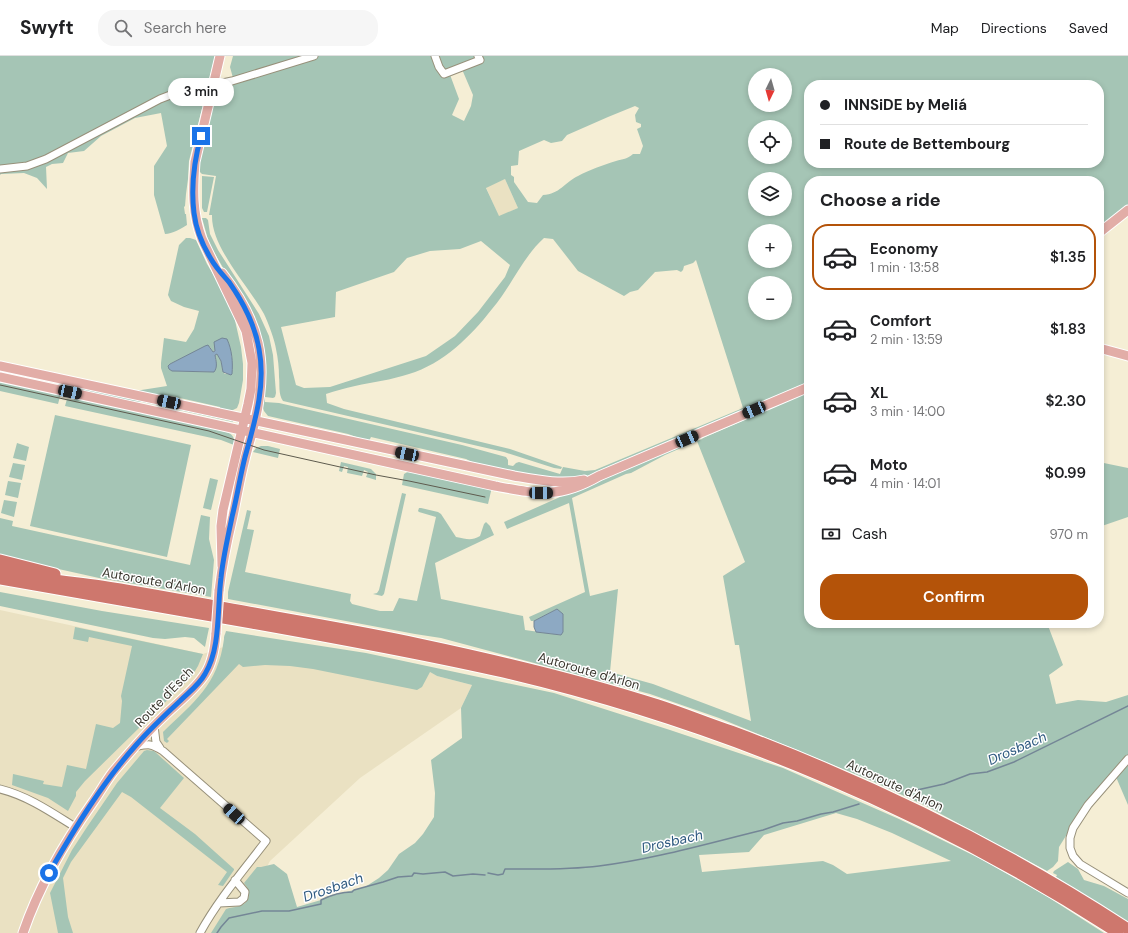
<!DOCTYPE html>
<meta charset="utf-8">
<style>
:root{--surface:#fff;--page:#f6f6f6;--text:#202124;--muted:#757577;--line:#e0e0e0;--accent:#b45309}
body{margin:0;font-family:"DM Sans",sans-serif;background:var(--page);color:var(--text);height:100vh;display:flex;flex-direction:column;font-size:15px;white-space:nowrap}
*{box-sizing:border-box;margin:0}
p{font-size:13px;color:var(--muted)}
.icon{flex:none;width:22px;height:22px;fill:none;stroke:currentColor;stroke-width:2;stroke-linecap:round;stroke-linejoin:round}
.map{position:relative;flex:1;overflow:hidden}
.sheet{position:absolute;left:804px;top:120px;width:300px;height:452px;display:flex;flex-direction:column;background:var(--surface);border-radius:16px;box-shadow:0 2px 6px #0003}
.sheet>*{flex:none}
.guide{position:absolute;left:804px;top:24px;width:300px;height:88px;border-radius:16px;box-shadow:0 2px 6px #0003;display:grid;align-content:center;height:88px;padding:0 16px;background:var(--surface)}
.needle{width:26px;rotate:185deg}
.tools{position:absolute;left:748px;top:12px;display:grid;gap:8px}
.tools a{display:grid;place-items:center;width:44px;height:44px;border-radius:50%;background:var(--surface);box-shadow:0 2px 6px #0003;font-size:20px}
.end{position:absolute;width:18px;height:18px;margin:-9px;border:5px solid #1a73e8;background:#fff;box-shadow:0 0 0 2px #fff}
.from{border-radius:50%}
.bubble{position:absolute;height:28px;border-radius:14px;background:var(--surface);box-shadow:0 2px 6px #0003;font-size:13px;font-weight:600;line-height:28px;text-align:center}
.car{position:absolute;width:12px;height:24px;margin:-12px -6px;border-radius:5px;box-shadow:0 0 3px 1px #0007;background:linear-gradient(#222 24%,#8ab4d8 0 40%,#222 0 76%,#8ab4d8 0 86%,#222 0)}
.guide b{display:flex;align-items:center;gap:14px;height:38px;font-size:15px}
.guide b+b{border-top:1px solid var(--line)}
.guide i{width:10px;height:10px;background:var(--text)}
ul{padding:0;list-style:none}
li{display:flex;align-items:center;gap:12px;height:66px;margin:0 8px 6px;padding:0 8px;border:2px solid transparent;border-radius:16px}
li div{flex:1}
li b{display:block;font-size:15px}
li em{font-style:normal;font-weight:600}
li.selected{border-color:var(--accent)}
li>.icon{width:36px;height:36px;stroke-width:1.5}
h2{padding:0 16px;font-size:18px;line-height:48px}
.pay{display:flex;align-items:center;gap:10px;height:44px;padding:0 16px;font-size:15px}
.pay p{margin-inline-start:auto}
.cta{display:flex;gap:8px;margin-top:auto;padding:8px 16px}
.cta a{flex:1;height:46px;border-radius:16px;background:var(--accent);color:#fff;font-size:16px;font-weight:600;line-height:46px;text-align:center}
header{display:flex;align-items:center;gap:24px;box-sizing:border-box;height:56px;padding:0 20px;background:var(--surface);border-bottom:1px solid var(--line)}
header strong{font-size:19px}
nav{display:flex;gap:22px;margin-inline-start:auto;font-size:14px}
.search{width:280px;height:36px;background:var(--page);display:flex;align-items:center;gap:10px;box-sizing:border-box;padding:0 14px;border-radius:16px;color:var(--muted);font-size:15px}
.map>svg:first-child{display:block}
</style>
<header>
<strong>Swyft</strong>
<div class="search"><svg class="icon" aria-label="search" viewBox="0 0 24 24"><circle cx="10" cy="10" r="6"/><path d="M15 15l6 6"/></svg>Search here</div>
<nav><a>Map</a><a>Directions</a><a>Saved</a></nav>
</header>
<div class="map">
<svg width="1128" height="877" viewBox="0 0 1128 877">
<rect width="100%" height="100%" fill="#f5eed5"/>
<path fill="#eae1c2" d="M505,123L518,152L499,161L486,131Z
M0,554L203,598L226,590L425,613L437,620L472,629L461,652L360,722L270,805L248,846L214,877H0Z"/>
<path fill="#a5c5b5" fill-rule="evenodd" d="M0,0H215L189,105L188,123L186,138L185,150L184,151L185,158H186L187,169C182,172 172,178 165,178L154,139V110L167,90L161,57L135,62L101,80L84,95L68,97L63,107L52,108L46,111L47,133L37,122L24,117L1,118L0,119Z
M233,0H1128V149L1099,171V125H809V326L605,413L577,424H553L476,408L466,403L371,381L369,385L359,382L348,378L268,360L264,355L262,349L265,325L244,248L211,191L207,180L202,162H206L208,164L210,178L218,194L259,258L269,280L273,299L276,337L275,341L273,342L265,341V346L279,347L462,389L506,401L508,404V409L513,410L516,407L519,406L560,418L563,411L585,415L595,414L743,352L696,204L693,207L684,210L683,214L681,216L677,214L655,216L638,234L630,236L624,240L578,215L553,183L544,182C522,202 511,231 492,253C471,280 443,308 409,318C391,324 373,326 355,330C345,332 335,335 326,338L327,347L344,353L510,393L562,411L561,413L554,412L504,396L283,345C278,338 280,328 279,321C279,312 278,302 276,293C275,285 268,266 264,258C249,230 211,192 212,159H209L216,120L202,118L199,115V106L216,36L220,31L233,22L230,11ZM461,11L473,39L471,50L464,65L452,59L459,43L449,16ZM755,19H785V49H755ZM809,29H1099V107H809ZM635,50L639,52L635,59L636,66L641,68V71L637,73L643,90L640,98H633C627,103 623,103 616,105C603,109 589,114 578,120C564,127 560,138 543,139L537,147L528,146L514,126V121L511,119V110L518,109L519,95L544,84L551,87L562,85L567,79L608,61ZM755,71H785V101H755ZM505,123L518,152L499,160L486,132ZM755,123H785V153H755ZM755,175H785V205H755ZM481,185L510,209L505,221L478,256L455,280L426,300L330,331L304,332L296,329L281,271L335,261L336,236L394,216L407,202L430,195L460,193ZM755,227H785V257H755Z
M202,120L214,121L207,156H204L202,152Z
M186,182H190L196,184L207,208L229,245L234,260L241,291L243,308V324L239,347L237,352L229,356L220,355V351L171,340L160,341L135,335L167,330L161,312V307L164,282L186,286L194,273L199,255L184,251L171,245L168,239L179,189ZM210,291L213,296L215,294L232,298V318H225L223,316L221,305L217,298L215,299L216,307L214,316L172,315L168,310L170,308Z
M0,323L61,337L58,348L0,335Z
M77,329L230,363L233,365V366L142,346L128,345L76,334Z
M809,336V567H1047L1063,609L1049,619L1056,648L1078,644L1106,646L1128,639V700L1069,775L1059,791L1058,805L1053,811L1047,815L928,751L872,725L719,662L650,638L441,582L415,578L228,543V536L247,454L251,455L247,473L254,474L245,516L351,538L350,545L352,548L380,555H393L399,542L417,545L436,461L419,456L418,455L419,452H421L438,456L441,458L456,481C467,483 471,485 480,480L484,468L486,466L490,470L494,479L435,507L441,543L523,560L525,574L561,579L557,553L534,565H531L529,561L585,536L569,447L507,473L504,466L616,416L696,384L697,385L702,383L703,382ZM697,385L745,506L723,520L735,589H739L751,665L653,628L610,616L618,533L590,540L572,442L626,418L631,417L665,399Z
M75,339L226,376C233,378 235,382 234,389L221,384L65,350L67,343L74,344Z
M55,359L191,389L167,501L30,470Z
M17,387L29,391L26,405L13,402Z
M261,390H268L280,393L278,402L253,396L256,392Z
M341,406L371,413L376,418V424L366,421L368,416L364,414L362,420L347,417L348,411L344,410L342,416L339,415Z
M1099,406L1128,412V461L1099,471Z
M13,407L25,409L22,424L9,421Z
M411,414L492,431L488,448L402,429L404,418Z
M210,422L218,424L211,454L203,452Z
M8,425L21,427L18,442L5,439Z
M402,437L406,438L384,538L382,540L373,538L377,537L379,534Z
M4,444L17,446L14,461L1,457Z
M201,459L210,461L209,483L214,504L211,541L99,522L0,500V462L13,465L12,470L190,509Z
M0,536L102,555L209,572L205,591L194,582L185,581L165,583L153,582L0,550Z
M75,571L203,598L198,610L192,620L85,725L76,736V740L68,755L48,742L12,729L13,718L44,725L43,728L62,731L67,709L86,713L96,668L113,672L120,667L122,645L121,640L132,590L89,581L88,586L73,583Z
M226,575L366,597L554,637L670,674L783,712L899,763L983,804L1048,841L1104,877H211L226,853C231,851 234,852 239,850C251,847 251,835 244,827L257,811H261L274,808L287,818L297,851L321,844L327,841L365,831L379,822L388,814L399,798L415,787L423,778L434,761L435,737L431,704L462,682L461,652L472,629L437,620L430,616L422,631L417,634L313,613L290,610L265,609L243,611L239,608L167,683L169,685L167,687L164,685L163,676C194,646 218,629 224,583C224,579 225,579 226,575ZM836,757L857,763L892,777L951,805L847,818L833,809L823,805L702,816L699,799L749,796L764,779Z
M147,694L154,695L184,722L160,752L195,778L234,813V814L223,830L218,829L227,816L131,741L122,736L71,806L63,822L68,861L73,877H58L50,837L72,794L87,771L117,727L144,695Z
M1128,707V749L1116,721Z
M1068,806L1078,813L1084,824L1104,830L1128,843V866L1056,821L1057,819L1053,817L1054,815Z"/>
<path fill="#8da9c3" stroke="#748696" d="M222,282L227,283C232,294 233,306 232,318L231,319L223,316L221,305L217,298L215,299C216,305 218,311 214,316L172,315L169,313L168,310L170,308L205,290L208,289L213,296L215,295L214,286Z
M557,553L563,558V576L561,579L536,576L534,571V565Z"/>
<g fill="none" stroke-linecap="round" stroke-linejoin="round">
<path stroke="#748696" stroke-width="1.5" d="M908,736L944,728L970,718L987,716L1014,706L1128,650
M488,817L498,819L503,818L505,813C537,813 568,814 599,810C655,803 709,787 763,774L783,767L797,765L821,758L833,756L859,748
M217,877L221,871L229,862L262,855H289L321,848V844C331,839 341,836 352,836L354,834L383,826L398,821L412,820L414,817L423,818L445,816L453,820L473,818L485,819"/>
<defs>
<path id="minor" d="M435,0L439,11L444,18L480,4L478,0
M0,113L27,110L46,103L160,43L173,38L202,29H213L232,25L314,0
M154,670L156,686L160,692
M134,691C149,688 150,687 163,695L266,785C243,815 218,844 200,877
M1128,703L1088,749L1073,772L1070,782V792L1073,800L1080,808L1128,837
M0,733C28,740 51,756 75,771
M219,847L239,846L244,842L245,836L235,824"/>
<path id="major" d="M220,0L195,106C193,133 192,157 202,183L246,275L252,307L251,333L248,348L223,454L221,470L222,510
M1099,177L1128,154
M1099,292L1128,300
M0,310L514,420C537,424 561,429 584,424
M0,321L495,430C538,438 559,443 599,420L809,331
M219,535C222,510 227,485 233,460C237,441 240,422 245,403C248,391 252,378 255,365C269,305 260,266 222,217
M23,877C39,830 64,787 93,746C100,736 106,725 113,716C129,697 145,678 163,661C176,648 195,634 205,618C213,606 215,591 216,577"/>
<path id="highway" d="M0,504L55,518
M0,514C16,517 31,521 47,523C65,526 83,527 101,530C152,538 203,548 254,557C310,567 365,576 420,588C500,605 580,624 658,649C683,657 707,667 731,675C871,727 1004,792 1128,873
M0,523C84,538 168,553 252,567C336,582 420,597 503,616C720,667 931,755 1118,877"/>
</defs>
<use href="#minor" stroke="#97907a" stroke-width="9"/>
<use href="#major" stroke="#fff" stroke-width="11"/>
<use href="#highway" stroke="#fff" stroke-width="13"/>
<use href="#minor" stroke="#fff" stroke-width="7"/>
<use href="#major" stroke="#e2ada7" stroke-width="9"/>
<use href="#highway" stroke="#ce776d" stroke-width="11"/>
<path stroke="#5e5b4e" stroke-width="1" d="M0,329L209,375L264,394L376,419L409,425L485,441"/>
<defs>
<path id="major-bridge" d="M216,577L219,535"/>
</defs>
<use href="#major-bridge" stroke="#fff" stroke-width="11" stroke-linecap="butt"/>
<use href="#major-bridge" stroke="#e2ada7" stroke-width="9"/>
</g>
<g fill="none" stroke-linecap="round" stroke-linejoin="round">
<path stroke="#1a73e8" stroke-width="5" d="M49,817C75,772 102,727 137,688C150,673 165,659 180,645C189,636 199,629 205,618C221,592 217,552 221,522C223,501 228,481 232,461C237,441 240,421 245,401C255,365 266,330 259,293C255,269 243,246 229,226C223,219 216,212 211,203C203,190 196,173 194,157C191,132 194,105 201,80"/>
</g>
<g text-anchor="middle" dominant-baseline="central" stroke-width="3" stroke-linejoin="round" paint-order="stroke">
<g font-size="13" fill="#39362d" stroke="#fff">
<text transform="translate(154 525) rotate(10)">Autoroute d'Arlon</text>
<text transform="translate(589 615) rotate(16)">Autoroute d'Arlon</text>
<text transform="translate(164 641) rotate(-46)">Route d'Esch</text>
<text transform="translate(895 729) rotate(25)">Autoroute d'Arlon</text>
</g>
<g font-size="14" font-style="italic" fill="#2f5a80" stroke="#fff">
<text transform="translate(1017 692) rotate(-24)">Drosbach</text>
<text transform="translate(672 785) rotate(-13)">Drosbach</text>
<text transform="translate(333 831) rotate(-19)">Drosbach</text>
</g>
</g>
</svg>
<div class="tools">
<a><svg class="needle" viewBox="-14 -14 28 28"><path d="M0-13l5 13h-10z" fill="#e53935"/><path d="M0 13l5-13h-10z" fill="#757577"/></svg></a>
<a><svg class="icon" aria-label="locate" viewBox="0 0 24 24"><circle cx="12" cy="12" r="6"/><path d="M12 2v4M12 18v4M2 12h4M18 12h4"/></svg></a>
<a><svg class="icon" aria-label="layers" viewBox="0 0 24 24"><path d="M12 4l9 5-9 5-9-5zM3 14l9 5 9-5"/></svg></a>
<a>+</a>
<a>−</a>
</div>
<i class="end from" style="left:49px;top:817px"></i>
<i class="end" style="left:201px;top:80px"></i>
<div class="bubble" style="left:168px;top:22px;width:66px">3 min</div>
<i class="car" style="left:70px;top:336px;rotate:102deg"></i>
<i class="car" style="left:169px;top:346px;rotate:282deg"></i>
<i class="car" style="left:754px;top:354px;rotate:247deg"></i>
<i class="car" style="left:687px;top:383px;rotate:67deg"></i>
<i class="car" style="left:407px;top:398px;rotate:282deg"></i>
<i class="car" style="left:541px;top:437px;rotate:90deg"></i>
<i class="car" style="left:234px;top:758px;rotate:312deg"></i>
<div class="guide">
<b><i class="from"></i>INNSiDE by Meliá</b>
<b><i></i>Route de Bettembourg</b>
</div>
<section class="sheet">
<h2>Choose a ride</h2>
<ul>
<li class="selected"><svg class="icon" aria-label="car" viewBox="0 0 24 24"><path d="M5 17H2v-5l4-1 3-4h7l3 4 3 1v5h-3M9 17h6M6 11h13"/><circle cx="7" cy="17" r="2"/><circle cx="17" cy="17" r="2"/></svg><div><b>Economy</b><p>1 min · 13:58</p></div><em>$1.35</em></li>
<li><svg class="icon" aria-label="car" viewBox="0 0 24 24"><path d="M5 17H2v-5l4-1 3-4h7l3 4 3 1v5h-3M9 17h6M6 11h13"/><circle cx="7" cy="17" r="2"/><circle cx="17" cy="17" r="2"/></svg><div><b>Comfort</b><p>2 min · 13:59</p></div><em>$1.83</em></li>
<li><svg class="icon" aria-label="car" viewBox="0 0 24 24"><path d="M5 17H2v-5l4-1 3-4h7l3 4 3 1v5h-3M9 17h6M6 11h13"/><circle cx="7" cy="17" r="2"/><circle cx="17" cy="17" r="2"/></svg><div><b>XL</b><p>3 min · 14:00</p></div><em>$2.30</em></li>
<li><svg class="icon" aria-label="car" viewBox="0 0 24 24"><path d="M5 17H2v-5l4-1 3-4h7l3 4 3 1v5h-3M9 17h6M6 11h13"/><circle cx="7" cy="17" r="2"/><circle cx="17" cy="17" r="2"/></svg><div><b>Moto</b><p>4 min · 14:01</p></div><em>$0.99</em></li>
</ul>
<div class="pay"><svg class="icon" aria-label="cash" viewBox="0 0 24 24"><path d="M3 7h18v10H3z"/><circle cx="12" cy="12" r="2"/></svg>Cash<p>970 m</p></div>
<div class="cta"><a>Confirm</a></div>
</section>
</div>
